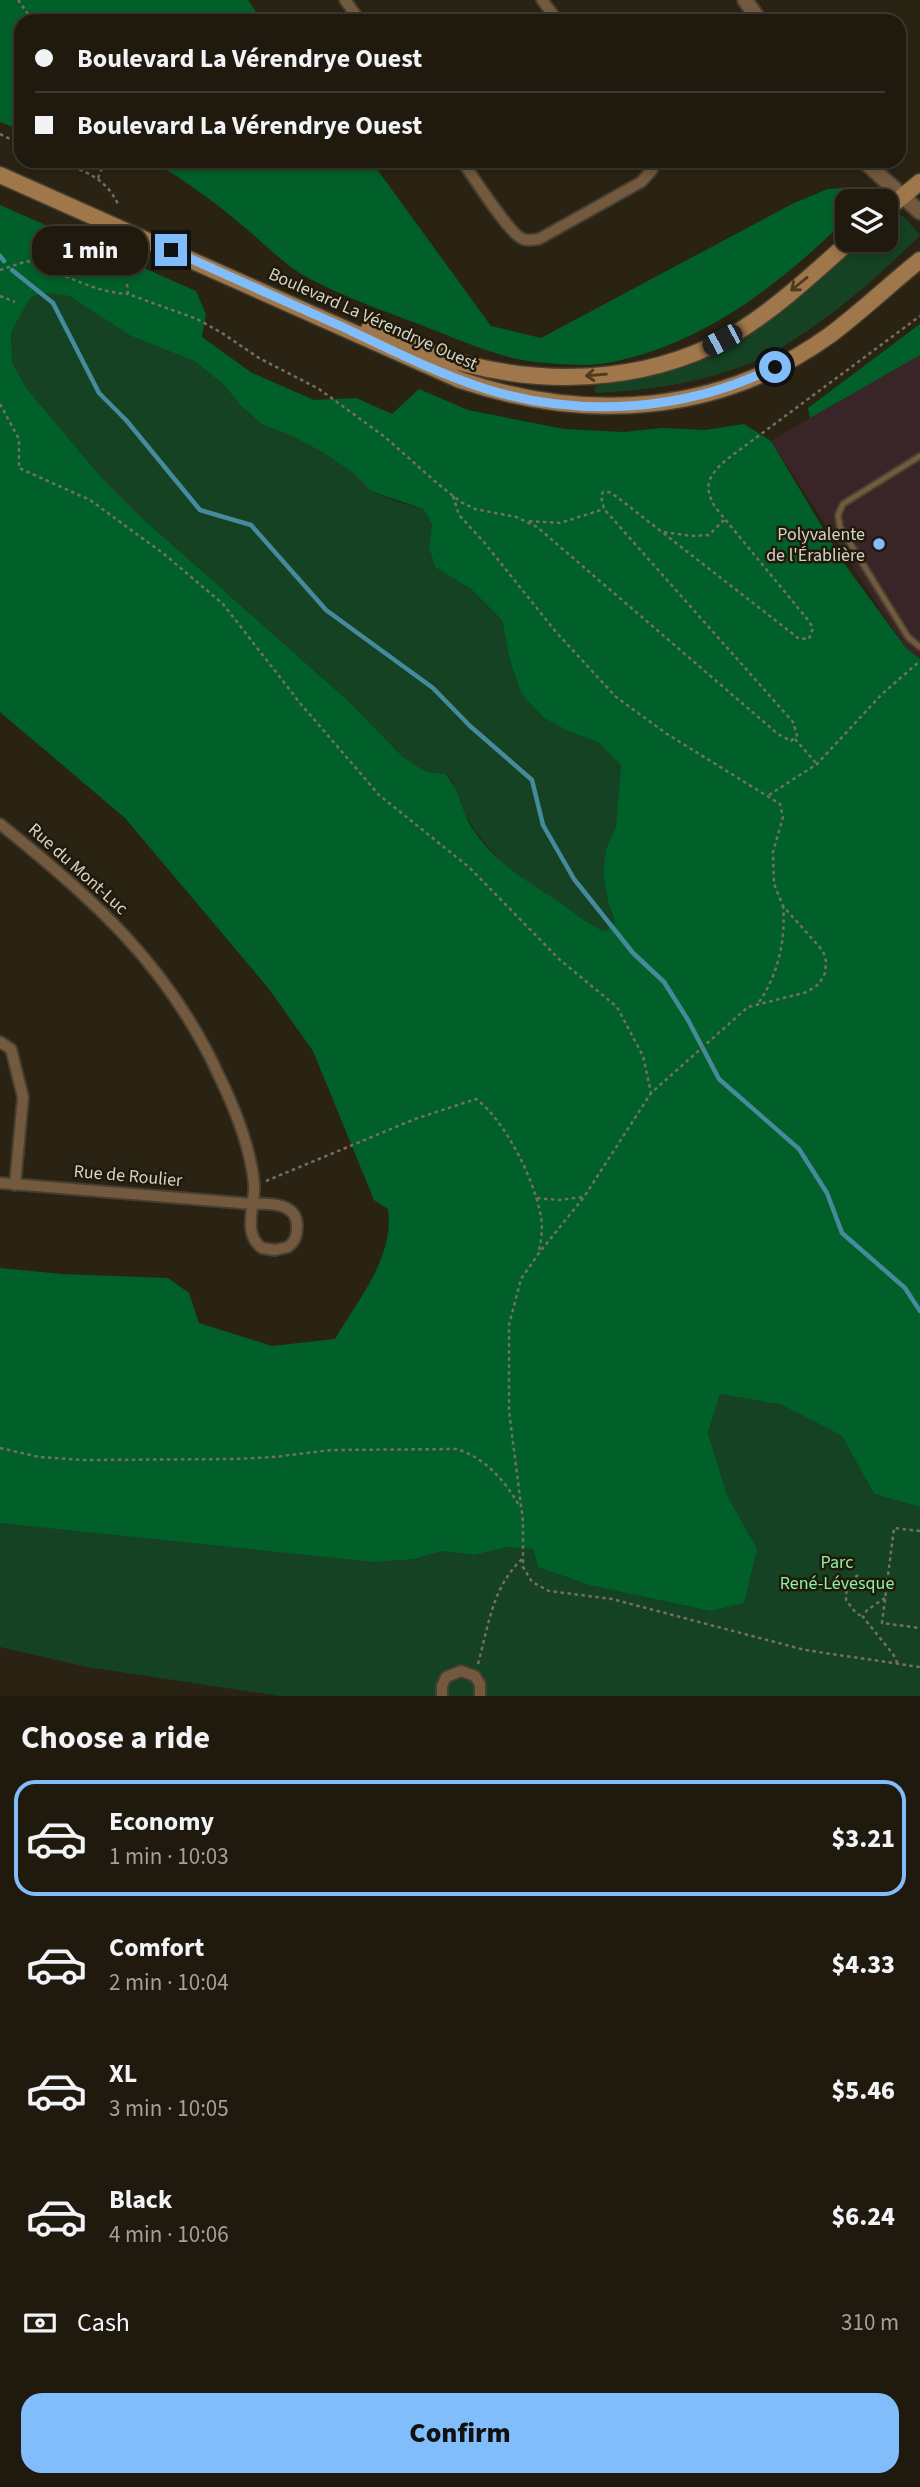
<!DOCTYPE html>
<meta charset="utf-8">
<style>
:root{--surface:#201a0e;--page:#2d271c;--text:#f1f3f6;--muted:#a2a19e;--line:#3d382e;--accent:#80bdfa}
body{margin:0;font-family:"Source Sans 3",sans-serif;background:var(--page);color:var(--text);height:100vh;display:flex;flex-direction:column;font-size:26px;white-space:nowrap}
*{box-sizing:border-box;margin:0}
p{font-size:23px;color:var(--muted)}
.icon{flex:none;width:38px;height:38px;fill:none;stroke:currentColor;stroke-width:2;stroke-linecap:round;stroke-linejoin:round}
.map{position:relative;height:1696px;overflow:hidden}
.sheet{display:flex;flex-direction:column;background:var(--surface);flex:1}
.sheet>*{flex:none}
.top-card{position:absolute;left:14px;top:14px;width:892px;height:154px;border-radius:21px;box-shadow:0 4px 10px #0003,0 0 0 2px var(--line);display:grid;align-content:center;height:154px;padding:0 21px;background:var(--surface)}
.fabs{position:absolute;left:835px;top:189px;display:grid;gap:14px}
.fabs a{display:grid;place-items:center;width:63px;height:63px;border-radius:14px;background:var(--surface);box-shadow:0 4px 10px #0003,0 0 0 2px var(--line);font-size:35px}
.end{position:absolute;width:32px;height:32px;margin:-16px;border:9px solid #80bdfa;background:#111;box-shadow:0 0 0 4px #111}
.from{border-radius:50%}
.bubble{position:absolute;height:49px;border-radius:21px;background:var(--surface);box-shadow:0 4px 10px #0003,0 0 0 2px var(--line);font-size:23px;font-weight:800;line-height:49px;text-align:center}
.car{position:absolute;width:21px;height:42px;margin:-21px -10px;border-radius:9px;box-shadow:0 0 5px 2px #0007;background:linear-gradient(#222 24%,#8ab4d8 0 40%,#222 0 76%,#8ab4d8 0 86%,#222 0)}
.top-card b{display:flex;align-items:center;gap:24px;height:66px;font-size:26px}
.top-card b+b{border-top:2px solid var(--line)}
.top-card i{width:18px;height:18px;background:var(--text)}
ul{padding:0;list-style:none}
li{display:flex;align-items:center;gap:21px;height:116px;margin:0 14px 10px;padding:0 7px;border:4px solid transparent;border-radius:21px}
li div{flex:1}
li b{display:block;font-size:26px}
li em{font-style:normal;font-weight:800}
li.active{border-color:var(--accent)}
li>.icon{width:63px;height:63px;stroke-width:1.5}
h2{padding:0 21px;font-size:32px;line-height:84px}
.pay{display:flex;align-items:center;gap:18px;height:77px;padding:0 21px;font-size:26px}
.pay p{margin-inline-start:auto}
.button{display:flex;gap:14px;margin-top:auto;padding:14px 21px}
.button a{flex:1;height:80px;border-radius:21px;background:var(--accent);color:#111;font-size:28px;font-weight:800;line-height:80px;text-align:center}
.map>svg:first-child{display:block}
</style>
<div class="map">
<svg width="920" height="1696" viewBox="0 0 920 1696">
<rect width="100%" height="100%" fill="#2a2313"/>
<path fill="#392527" d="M920,353V659L906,648L771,441Z"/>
<path fill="#154222" d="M894,215L903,216L920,235C881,275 826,322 777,350C723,380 657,390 595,393V386L647,377L681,367L791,301L864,240H886V222Z
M46,293L69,296L131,336L194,361L224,385L241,406L263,425L288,434L324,453L352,472L371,491L398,502L423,509L432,524L429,547L435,567L472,590L502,620L510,660L521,693L568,731L598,742L621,765L616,826L606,849L603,872L608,902L615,922L606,931L585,923L565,906L507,869L474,830L456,796L453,782L446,774L426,772L403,757L346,699L141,517L100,476L27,389L12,363L11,332L31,297Z
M720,1394L782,1405L842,1436L874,1494L920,1507V1696H280L87,1667L0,1647V1523L414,1559L442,1551L474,1555L508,1547L533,1549L538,1567L589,1585L709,1611L757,1549L727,1495L708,1433Z"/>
<path fill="#016029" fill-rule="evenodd" d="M0,0H248L262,21H21V130L0,122Z
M151,161H371L491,326L541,338L794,203L828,189L853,187L854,201H847V218C780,285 697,349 600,364C581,366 556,364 537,362C497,358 458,339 421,325C382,310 340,296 303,275C283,263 268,247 250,232C220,206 186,180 151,161Z
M0,205L196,291L206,314L202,337L252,373L314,400L356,398L392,414L419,389L468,410L564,429L624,432L662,428L705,430L744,424L771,441L843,562L906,648L920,659V1507L874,1494L842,1436L782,1405L720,1394L708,1433L727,1495L757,1549L744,1603L710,1611L589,1585L538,1567L533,1549L508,1547L474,1555L442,1551L414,1559L375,1562L0,1523V1268L62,1274L168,1278L189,1293L199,1323L272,1346L335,1339C358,1300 395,1256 388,1209L374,1200L313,1051L269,989L125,818L0,712ZM46,293L69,296L131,336L194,361L224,385L241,406L263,425L288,434L324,453L352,472L371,491L423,509L432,524L429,547L435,567L472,590L502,620L510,660L521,693L543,717L568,731L598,742L621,765L616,826L606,849L603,872L608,902L615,922L606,931C587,925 580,917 565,906C529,881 501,869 474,831C462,814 459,787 445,774L426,772L403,757L346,699L141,517L100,476L27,389L12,363L11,332L31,297Z
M920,324V355L810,418L808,408Z"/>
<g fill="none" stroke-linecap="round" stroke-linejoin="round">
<path stroke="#468b9d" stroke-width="4.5" d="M0,256L4,261
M12,270L53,303L99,393L126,420L200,510L251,525L326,610L433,688L470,726L532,780L543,825L574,879L633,953L664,982L688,1020L719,1079L799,1149L827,1193L842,1233L905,1288L920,1311"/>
<defs>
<path id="service" d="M920,456L843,504L838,515L840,527L908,637L920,647"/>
<path id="minor" d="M345,0L360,21
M542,0L558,21
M462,161C473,176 509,234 523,239C528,241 533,240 539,239L641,182L652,170L654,161
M0,824C93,898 170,967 220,1078C236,1111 250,1146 254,1183C256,1206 241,1232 262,1248L275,1250L288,1247C295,1242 297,1236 297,1227C298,1203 270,1203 253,1204L0,1183
M0,1042L11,1049L23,1097L15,1185
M442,1696V1686L446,1677L461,1671L475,1676L480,1684V1696"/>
<path id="tertiary" d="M745,0L760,21
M864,161L920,212"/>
<path id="secondary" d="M0,175L460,380C587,423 719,415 830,335C861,312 890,284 920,260
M886,210L920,182
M369,329C402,342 435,356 470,365C559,387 659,380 739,331C779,306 816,271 851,240"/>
</defs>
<use href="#service" stroke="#463f30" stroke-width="9"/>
<use href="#minor" stroke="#463f30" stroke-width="14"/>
<use href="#tertiary" stroke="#463f30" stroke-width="18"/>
<use href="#secondary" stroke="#463f30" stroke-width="19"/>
<path stroke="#746f61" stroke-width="2.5" stroke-dasharray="3.5 3.5" stroke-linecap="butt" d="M18,0L33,21
M0,134L21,144
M60,161C86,173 104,176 118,204
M98,178L105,161
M0,270L27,261C62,272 91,292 128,294
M127,284L128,294L197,319L222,333L259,358L319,389L385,437L438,484L461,502L475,509L516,517L537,527L778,734L791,741L797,735L793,722L604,509L601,496L603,492H609L617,497L798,638L809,639L813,628L808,620L715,507C703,486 708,476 726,460L920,316
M0,296L15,302
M0,404L19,439V468L90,500L164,554L223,604L300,703L379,795L470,868L559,959L617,1007L643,1056L651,1093
M453,496L459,515L483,541L556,632L616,697L667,734L780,804L783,817L773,852L774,884L783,906L823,951L826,961L825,973L819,984L807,992L748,1007L651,1093L584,1197L539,1253L521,1279L509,1325V1411L523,1521V1567L532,1582L549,1591L612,1599L805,1650L920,1667
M529,521L560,523L604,509
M664,532L691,536L709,535L724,520
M795,739L816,763
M769,795L817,764L882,694L920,661
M759,1002C778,975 786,939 783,906
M266,1181L415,1119L476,1099C505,1120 533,1178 540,1212C543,1225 542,1237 539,1250
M537,1198L559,1200L582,1197
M0,1448L39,1457L85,1460L236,1459L274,1457L331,1450L456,1449C485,1457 506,1482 520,1507
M920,1531L894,1528L882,1623L920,1628
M858,1575L847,1583L846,1600L856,1613L863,1617
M885,1598L867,1610L863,1617L893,1654L898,1664
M478,1664C489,1624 492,1588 522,1559"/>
<use href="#service" stroke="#73593e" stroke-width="5"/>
<use href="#minor" stroke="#73593e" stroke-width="10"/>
<use href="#tertiary" stroke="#73593e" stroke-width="14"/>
<use href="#secondary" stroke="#a0774a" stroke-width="16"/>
</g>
<defs><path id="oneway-shaft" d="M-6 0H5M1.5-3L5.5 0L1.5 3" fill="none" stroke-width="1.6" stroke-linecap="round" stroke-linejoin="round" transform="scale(1.75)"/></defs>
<g stroke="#4d3b20">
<use href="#oneway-shaft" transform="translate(799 284) rotate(141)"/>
<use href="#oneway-shaft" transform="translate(596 375) rotate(175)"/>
</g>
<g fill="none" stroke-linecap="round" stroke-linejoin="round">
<path stroke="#80bdfa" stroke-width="9" d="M171,250C229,276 287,302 345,328C391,350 437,373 486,389C580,418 686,412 775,367"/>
</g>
<circle fill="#80bdfa" stroke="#201a0a" stroke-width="2.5" cx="879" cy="544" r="7"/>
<g text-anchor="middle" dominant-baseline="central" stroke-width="5" stroke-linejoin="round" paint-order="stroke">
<g font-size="18" fill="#d6d2c8" stroke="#201a0a">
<text transform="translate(373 319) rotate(24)">Boulevard La Vérendrye Ouest</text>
<text transform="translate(78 869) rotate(42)">Rue du Mont-Luc</text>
<text transform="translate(128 1176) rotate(5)">Rue de Roulier</text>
</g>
<g font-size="18" fill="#d6d2c8" stroke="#201a0a" text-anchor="end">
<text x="865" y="534">Polyvalente<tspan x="865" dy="21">de l'Érablière</tspan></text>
</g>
<g font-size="18" fill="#8bf2a3" stroke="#201a0a">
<text x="837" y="1562">Parc<tspan x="837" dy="21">René-Lévesque</tspan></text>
</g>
</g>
</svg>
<div class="fabs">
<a><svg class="icon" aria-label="layers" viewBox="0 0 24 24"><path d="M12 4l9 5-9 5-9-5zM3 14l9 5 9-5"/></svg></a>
</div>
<i class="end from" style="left:775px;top:367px"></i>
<i class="end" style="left:171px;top:250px"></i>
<div class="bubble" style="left:32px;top:226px;width:116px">1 min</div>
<i class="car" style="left:722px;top:340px;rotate:242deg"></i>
<div class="top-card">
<b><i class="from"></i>Boulevard La Vérendrye Ouest</b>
<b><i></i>Boulevard La Vérendrye Ouest</b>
</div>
</div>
<section class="sheet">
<h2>Choose a ride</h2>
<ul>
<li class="active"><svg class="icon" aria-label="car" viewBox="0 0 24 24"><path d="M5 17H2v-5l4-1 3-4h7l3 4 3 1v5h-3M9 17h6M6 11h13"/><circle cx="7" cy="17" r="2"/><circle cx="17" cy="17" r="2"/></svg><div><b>Economy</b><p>1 min · 10:03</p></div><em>$3.21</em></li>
<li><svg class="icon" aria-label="car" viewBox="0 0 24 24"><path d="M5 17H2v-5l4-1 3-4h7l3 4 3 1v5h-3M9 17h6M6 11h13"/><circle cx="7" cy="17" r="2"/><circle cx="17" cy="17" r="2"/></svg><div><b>Comfort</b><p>2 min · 10:04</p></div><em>$4.33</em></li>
<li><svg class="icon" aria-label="car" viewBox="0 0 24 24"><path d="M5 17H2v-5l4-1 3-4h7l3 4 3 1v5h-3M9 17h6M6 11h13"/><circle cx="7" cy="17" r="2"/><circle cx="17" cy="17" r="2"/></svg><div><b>XL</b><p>3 min · 10:05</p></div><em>$5.46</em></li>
<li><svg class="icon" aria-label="car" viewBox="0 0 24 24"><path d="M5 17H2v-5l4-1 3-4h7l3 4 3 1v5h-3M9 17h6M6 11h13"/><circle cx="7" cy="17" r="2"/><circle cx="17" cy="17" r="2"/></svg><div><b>Black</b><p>4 min · 10:06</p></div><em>$6.24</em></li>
</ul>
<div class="pay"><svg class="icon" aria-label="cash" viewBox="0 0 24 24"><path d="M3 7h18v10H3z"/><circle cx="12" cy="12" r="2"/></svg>Cash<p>310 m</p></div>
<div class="button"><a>Confirm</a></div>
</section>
